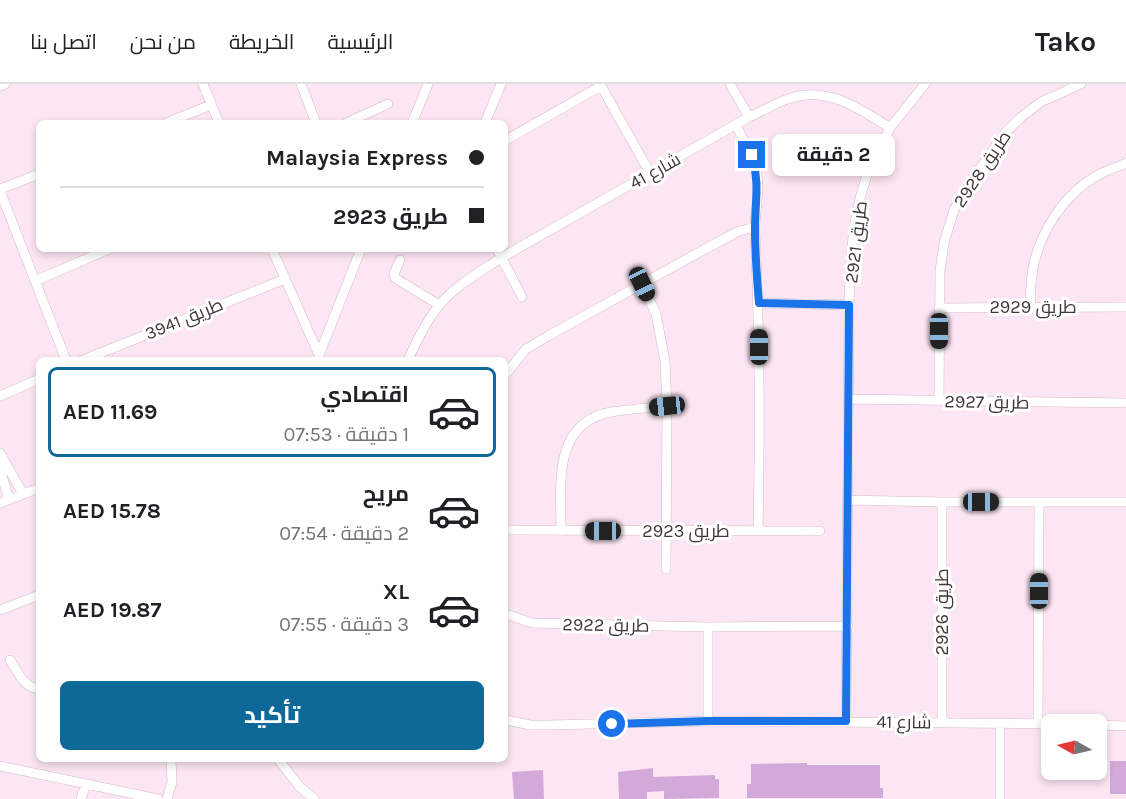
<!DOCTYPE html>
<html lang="ar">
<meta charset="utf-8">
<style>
:root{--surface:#fff;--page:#f6f6f6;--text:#202124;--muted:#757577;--line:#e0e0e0;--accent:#0e6898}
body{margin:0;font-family:Karla,Cairo,sans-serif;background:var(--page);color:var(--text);direction:rtl;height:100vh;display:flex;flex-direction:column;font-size:22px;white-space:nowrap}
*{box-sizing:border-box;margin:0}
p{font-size:20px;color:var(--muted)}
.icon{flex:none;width:33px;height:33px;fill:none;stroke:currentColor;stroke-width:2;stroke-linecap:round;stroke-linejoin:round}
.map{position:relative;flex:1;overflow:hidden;direction:ltr}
.panel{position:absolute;left:36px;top:273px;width:472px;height:405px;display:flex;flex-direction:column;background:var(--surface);border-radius:9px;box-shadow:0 3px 9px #0003;direction:rtl}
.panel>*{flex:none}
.hud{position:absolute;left:36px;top:36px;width:472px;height:132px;border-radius:9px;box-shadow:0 3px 9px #0003;direction:rtl;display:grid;align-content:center;height:132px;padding:0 24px;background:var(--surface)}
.needle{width:39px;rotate:278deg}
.fabs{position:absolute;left:1041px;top:630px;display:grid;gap:12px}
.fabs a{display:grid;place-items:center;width:66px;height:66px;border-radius:9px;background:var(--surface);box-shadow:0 3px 9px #0003;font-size:30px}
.end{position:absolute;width:27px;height:27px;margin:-14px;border:8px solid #1a73e8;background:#fff;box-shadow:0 0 0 3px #fff}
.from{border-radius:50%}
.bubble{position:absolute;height:42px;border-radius:9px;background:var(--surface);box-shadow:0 3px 9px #0003;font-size:20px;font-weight:700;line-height:42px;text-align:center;direction:rtl}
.car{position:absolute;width:18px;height:36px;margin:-18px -9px;border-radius:8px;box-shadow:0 0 4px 2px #0007;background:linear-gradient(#222 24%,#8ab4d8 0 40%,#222 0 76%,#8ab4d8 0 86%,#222 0)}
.hud b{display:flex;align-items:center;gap:21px;height:57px;font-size:22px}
.hud b+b{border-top:2px solid var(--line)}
.hud i{width:15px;height:15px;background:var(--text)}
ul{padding:10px 0 0;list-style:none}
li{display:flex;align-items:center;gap:18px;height:90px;margin:0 12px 9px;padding:0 12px;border:3px solid transparent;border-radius:9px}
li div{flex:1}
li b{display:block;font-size:22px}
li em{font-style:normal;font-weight:700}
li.on{border-color:var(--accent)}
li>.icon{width:54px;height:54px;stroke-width:1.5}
.action{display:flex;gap:12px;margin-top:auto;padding:12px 24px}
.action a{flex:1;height:69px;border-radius:9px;background:var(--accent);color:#fff;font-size:24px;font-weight:700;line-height:69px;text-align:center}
header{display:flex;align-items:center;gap:36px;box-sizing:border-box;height:84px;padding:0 30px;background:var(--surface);border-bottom:2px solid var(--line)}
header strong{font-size:28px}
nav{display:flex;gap:33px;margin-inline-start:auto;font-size:21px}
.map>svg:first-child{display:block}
</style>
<header>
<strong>Tako</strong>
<nav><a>الرئيسية</a><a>الخريطة</a><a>من نحن</a><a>اتصل بنا</a></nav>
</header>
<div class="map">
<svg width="1126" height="715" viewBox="0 0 1126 715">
<rect width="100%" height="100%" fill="#fde6f3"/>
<path fill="#d2a9d9" d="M1110,677H1126V710H1110Z
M807,679V681H880V704H883V714H747V700H751V680Z
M653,684V693L715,691V695H719V714L664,715V707L647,708V715H619L618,688Z
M543,686L544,715H514L512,688Z"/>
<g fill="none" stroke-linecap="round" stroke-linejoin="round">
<defs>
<path id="street" d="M203,0L219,39
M301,0L316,39
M600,0L650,89
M730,0L749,33
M0,2L5,0
M166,39L211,21
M346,39L388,20
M412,39L428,0
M485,39L501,0
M736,41C744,57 754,73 757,91C760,111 754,131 755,150C760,249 760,348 758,447
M506,56L601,2
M0,105L39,90
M0,107L66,276
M272,165L319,271
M497,165L522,213
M400,176L394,190L395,194L439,221
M35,197L109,165
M642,200L656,230L665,277L667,322L666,485
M759,219L849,221
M939,224L1126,223
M1030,224C1031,213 1030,202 1032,191C1037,151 1064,109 1100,90C1108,86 1117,83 1126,79
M83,276L285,195
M319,276V271L361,165
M408,276C416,258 425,239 438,223C454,202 480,188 501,174L749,33C763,27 777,18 791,14C827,2 861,25 890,44L925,0
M506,290L526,265L548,252L707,164L739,147L755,143
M0,312L39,295
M849,315L1126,319
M939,317L940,187L944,159L954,126L971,97L1005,49L1021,33L1041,18L1081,0
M0,369L23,410
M0,384L9,416
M848,416L942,418H1126
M942,418V638
M0,419L39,404
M506,446L820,447
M561,447C561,401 552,339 611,328C630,325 649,324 667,322
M0,526L39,511
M506,530L532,539L708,543L848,542
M708,543V637
M10,576C18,588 23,603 39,605
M506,636L530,641H550L708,637L1084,640
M846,637L849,221C850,177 852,133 867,91C873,75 882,60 890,44
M1038,639L1039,418
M1096,641L1126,642
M278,675L299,702L314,715
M0,682L158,715
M81,715L86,700
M167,715L172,698L171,675
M1000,715V639"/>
</defs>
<use href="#street" stroke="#d4b9c9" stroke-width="10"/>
<use href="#street" stroke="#fff" stroke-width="9"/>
</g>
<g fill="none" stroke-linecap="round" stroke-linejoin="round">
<path stroke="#1a73e8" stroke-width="8" d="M612,640L708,637H846L849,221L759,219C757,195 755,169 755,145C755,116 760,101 752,71"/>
</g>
<g text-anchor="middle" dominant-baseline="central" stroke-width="6" stroke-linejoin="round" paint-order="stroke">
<g font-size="18" fill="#41363d" stroke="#fff">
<text transform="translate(982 85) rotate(-56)">طريق 2928</text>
<text transform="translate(655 87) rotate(-29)">شارع 41</text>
<text transform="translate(856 158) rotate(-83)">طريق 2921</text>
<text x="1033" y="223">طريق 2929</text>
<text transform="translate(184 235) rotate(-22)">طريق 3941</text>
<text transform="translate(987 318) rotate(1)">طريق 2927</text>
<text x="686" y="447">طريق 2923</text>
<text transform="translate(942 528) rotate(-90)">طريق 2926</text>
<text transform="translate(606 541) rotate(1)">طريق 2922</text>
<text transform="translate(904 638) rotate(1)">شارع 41</text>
</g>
</g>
</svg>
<div class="fabs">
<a><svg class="needle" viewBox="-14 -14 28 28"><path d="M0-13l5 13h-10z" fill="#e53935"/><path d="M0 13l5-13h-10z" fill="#757577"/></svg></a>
</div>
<i class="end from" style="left:612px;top:640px"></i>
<i class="end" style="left:752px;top:71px"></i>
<div class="bubble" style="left:772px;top:50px;width:123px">2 دقيقة</div>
<i class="car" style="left:642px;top:200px;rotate:155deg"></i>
<i class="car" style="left:939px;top:247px;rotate:180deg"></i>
<i class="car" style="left:759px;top:263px;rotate:0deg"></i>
<i class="car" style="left:667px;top:322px;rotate:264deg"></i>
<i class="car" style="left:981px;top:418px;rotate:90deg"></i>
<i class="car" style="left:603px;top:447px;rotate:270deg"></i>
<i class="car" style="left:1039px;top:507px;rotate:0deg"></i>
<div class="hud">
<b><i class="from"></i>Malaysia Express</b>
<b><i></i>طريق 2923</b>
</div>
<section class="panel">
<ul>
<li class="on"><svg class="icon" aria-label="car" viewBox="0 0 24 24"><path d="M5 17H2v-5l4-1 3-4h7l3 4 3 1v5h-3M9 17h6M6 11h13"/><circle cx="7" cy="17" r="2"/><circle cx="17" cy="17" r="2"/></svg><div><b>اقتصادي</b><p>1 دقيقة · 07:53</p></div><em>AED 11.69</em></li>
<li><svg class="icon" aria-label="car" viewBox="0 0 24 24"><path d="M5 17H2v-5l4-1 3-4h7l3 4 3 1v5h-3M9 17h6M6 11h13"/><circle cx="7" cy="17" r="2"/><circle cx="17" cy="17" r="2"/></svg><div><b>مريح</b><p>2 دقيقة · 07:54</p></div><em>AED 15.78</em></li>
<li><svg class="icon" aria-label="car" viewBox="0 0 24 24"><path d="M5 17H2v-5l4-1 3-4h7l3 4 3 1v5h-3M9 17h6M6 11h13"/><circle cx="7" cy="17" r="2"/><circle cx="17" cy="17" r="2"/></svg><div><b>XL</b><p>3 دقيقة · 07:55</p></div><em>AED 19.87</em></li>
</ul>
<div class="action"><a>تأكيد</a></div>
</section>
</div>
